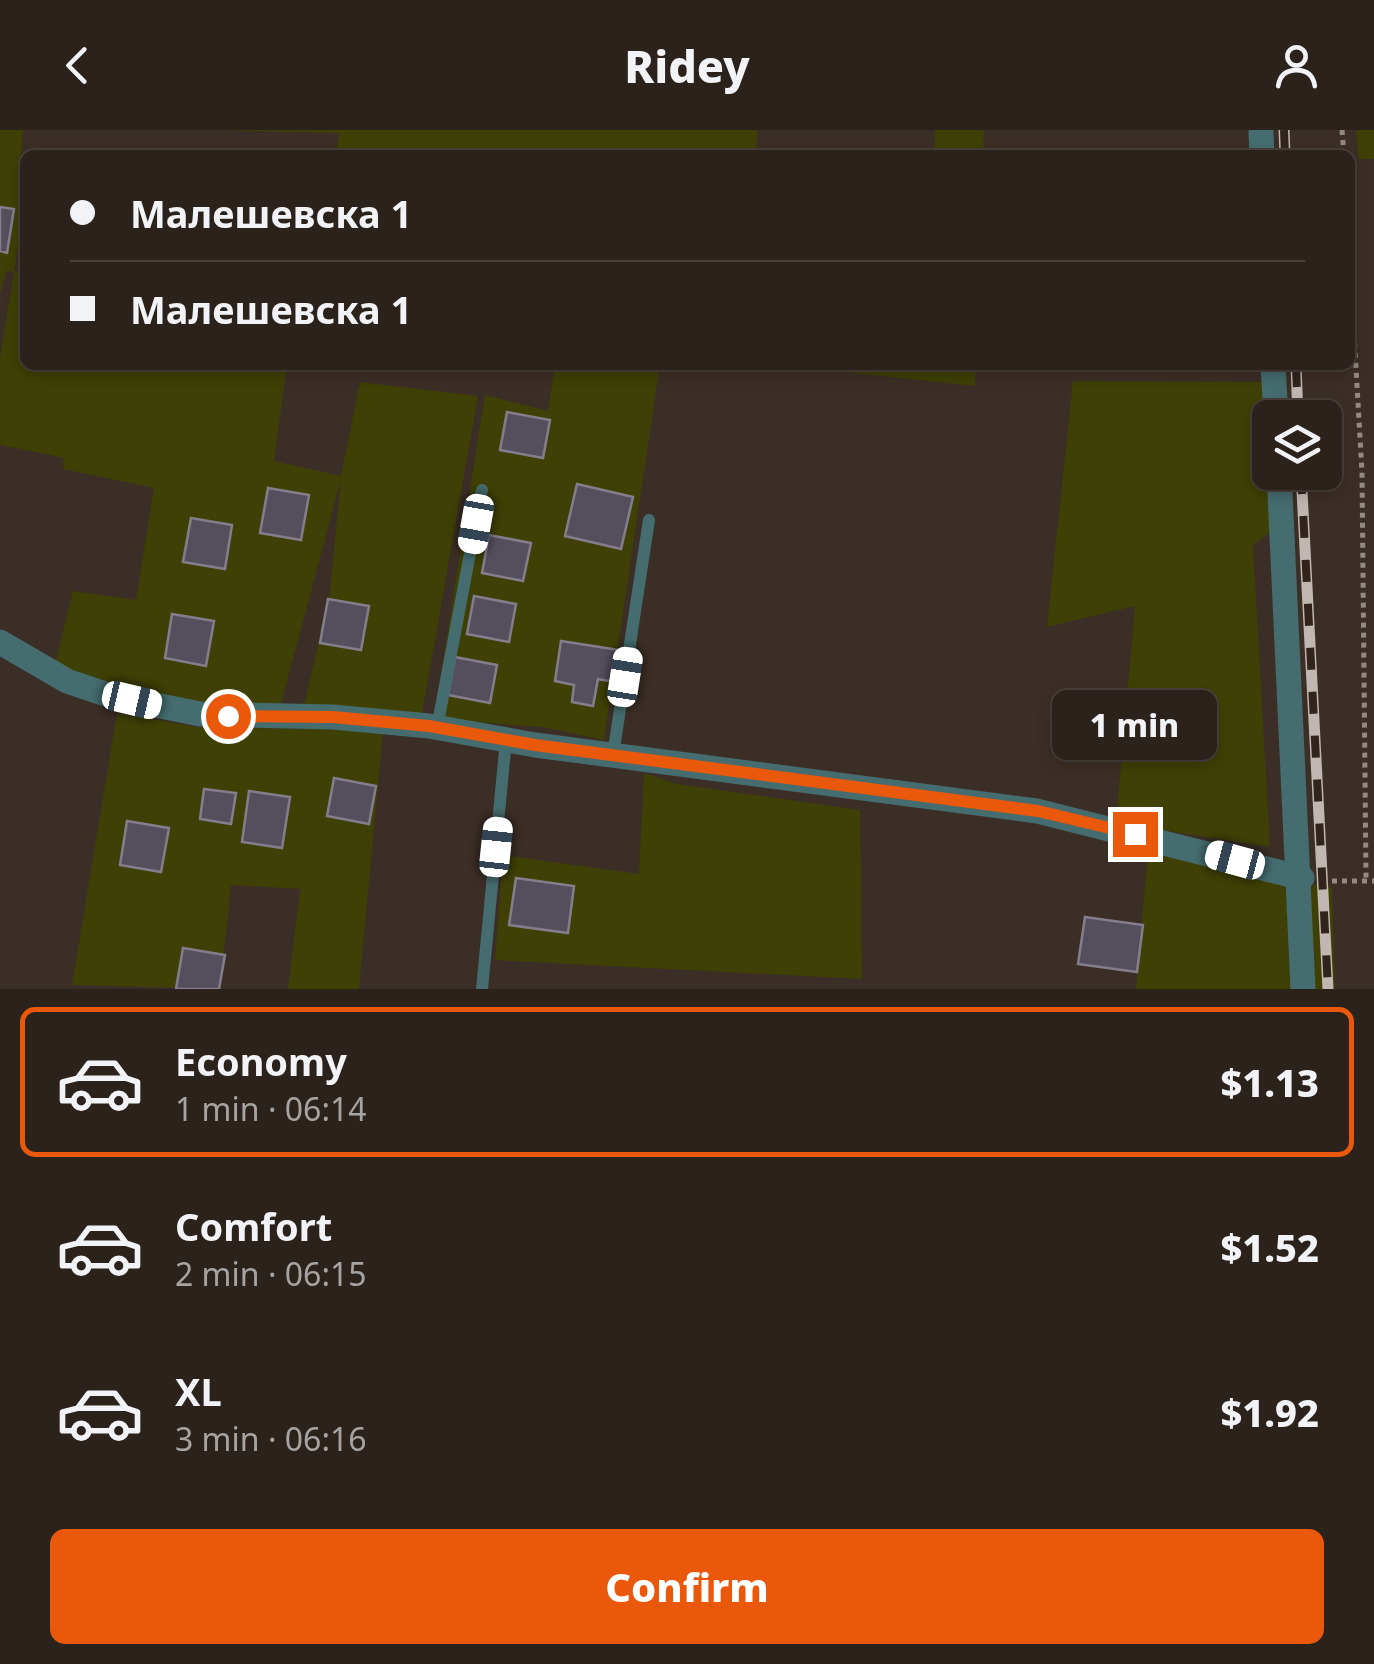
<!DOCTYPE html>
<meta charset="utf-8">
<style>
:root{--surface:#2c221c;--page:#382f29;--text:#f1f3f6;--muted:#a6a4a3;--line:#483f3b;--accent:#ea580c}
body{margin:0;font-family:"Noto Sans",sans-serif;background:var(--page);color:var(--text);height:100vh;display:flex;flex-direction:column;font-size:38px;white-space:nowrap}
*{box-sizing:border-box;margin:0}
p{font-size:32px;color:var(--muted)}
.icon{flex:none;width:55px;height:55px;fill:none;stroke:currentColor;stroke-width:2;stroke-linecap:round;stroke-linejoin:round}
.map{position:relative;height:859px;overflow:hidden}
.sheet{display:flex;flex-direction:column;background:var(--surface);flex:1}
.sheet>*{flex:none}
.banner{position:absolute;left:20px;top:20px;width:1335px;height:220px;border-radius:15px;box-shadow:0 5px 15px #0003,0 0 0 2px var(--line);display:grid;align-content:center;height:220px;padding:0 50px;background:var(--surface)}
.tools{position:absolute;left:1252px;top:270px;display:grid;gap:20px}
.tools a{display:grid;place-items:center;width:90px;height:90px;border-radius:15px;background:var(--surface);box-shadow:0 5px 15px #0003,0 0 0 2px var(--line);font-size:50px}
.end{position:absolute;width:45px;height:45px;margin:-22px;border:12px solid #ea580c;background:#fff;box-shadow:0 0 0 5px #fff}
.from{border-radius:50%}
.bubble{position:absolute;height:70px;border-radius:15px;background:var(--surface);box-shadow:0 5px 15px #0003,0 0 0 2px var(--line);font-size:32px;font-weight:800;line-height:70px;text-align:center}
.car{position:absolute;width:30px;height:60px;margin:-30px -15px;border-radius:12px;box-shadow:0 0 8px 2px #0007;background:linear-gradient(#fff 24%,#345 0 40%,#fff 0 76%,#345 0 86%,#fff 0)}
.banner b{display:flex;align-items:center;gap:35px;height:95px;font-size:38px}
.banner b+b{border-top:2px solid var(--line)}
.banner i{width:25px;height:25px;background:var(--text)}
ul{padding:18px 0 0;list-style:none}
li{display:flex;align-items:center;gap:30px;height:150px;margin:0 20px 15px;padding:0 30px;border:5px solid transparent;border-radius:15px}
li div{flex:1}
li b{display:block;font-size:38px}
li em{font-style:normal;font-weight:800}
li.current{border-color:var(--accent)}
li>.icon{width:90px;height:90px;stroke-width:1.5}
.button{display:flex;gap:20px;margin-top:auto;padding:20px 50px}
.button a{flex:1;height:115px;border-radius:15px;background:var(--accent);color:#fff;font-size:40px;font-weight:800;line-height:115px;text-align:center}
header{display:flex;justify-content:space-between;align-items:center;height:130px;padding:0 50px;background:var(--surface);font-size:45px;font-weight:800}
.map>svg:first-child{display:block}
</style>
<header><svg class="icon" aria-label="back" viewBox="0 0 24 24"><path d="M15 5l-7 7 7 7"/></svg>Ridey<svg class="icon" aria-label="person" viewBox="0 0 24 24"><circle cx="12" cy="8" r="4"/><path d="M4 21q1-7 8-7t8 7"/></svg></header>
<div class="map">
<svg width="1374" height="859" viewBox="0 0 1374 859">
<rect width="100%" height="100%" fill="#3b2e26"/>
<path fill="#3e4005" d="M0,0H23L20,40L25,71L14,141L25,142V235H287L274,331L341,346L360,252L478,266L421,589L303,581L330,461L341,349L278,585L122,562L54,538L73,461L136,470L154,358L63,339L64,328L0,315V228L14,142L6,141L0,165Z
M215,0H757L756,25H336L339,3Z
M935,0H984L983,25H935Z
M1356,0H1374V29H1359Z
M555,235H660L604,610L543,597L434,589L485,265L548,281Z
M782,235H975V256Z
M1073,251L1262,252L1270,402L1253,415L1270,717L1116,693L1135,476L1047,497Z
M117,583L197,597L383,600L359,859H288L300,759L231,755L220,859L72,855Z
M644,643L677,654L860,680L862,849L495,830L503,725L639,744Z
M1148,721L1282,754L1292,772V859H1136Z
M1315,754L1332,758L1335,859H1310L1308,762Z"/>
<path fill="#554f5d" stroke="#847e8c" stroke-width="2.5" d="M0,77L14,79L7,123L0,121Z
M507,282L550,290L543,328L500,320Z
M577,354L633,367L621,419L565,406Z
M268,358L309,365L301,410L260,403Z
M191,388L232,395L225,439L183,432Z
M489,405L531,413L523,451L482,443Z
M474,466L516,474L509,512L467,504Z
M328,469L369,476L361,520L320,513Z
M172,484L214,491L206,536L165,528Z
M561,511L619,520L614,552L598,549L593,576L572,572L574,555L555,551Z
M455,527L497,535L490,573L448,565Z
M334,648L376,656L369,694L327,686Z
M204,659L236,663L231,694L200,689Z
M249,661L290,667L282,718L242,712Z
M127,691L169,698L161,742L120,735Z
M516,748L574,756L568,803L509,795Z
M1085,787L1143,795L1137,842L1078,834Z
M183,818L225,825L219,859H176Z"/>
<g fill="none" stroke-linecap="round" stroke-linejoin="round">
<path stroke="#958a83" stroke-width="5" stroke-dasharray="5 5" stroke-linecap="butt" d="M1342,0L1344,25
M1350,133L1362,342L1366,749
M1322,751H1374"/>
<path stroke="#456c6e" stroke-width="12" d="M437,598L482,360
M613,625L649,390
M482,859L506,610"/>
<path stroke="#456c6e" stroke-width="25" d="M1261,3L1262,25
M1273,235L1276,288
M1279,342L1303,859
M0,512L67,551L111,566L200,584L333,587L429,596L535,615L1037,681L1302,748"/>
<defs>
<path id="rail" d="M1284,0L1285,25
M1296,235L1298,288
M1301,342L1328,859"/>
</defs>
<use href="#rail" stroke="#c1b7b2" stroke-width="11"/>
<use href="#rail" stroke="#30241c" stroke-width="8" stroke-dasharray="22" stroke-linecap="butt"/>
</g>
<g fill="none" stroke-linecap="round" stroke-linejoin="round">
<path stroke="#ea580c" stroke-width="12" d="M228,586L333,587L429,596L535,615L1038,681L1135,704"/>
</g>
</svg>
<div class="tools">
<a><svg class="icon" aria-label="layers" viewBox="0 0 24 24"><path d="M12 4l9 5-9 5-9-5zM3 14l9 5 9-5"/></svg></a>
</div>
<i class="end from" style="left:228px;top:586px"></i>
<i class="end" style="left:1135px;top:704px"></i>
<div class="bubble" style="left:1052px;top:560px;width:165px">1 min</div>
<i class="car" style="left:476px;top:394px;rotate:190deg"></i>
<i class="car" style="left:625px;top:547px;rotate:9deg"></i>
<i class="car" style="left:132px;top:570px;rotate:103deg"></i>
<i class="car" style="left:496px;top:717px;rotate:6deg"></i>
<i class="car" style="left:1235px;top:730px;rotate:285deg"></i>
<div class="banner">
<b><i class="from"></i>Малешевска 1</b>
<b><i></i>Малешевска 1</b>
</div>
</div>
<section class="sheet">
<ul>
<li class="current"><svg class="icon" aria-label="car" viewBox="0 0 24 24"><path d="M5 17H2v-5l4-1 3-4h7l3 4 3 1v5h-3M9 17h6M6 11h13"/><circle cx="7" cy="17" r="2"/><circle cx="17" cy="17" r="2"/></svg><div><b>Economy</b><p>1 min · 06:14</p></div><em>$1.13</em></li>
<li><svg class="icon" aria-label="car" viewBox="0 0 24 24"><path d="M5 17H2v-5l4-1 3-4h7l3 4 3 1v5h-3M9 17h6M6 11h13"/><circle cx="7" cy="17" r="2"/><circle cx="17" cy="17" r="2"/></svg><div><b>Comfort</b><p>2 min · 06:15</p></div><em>$1.52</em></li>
<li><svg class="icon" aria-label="car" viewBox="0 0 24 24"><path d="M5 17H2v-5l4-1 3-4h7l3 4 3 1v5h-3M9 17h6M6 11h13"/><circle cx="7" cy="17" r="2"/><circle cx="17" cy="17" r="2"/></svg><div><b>XL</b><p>3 min · 06:16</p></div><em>$1.92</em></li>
</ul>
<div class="button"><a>Confirm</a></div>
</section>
